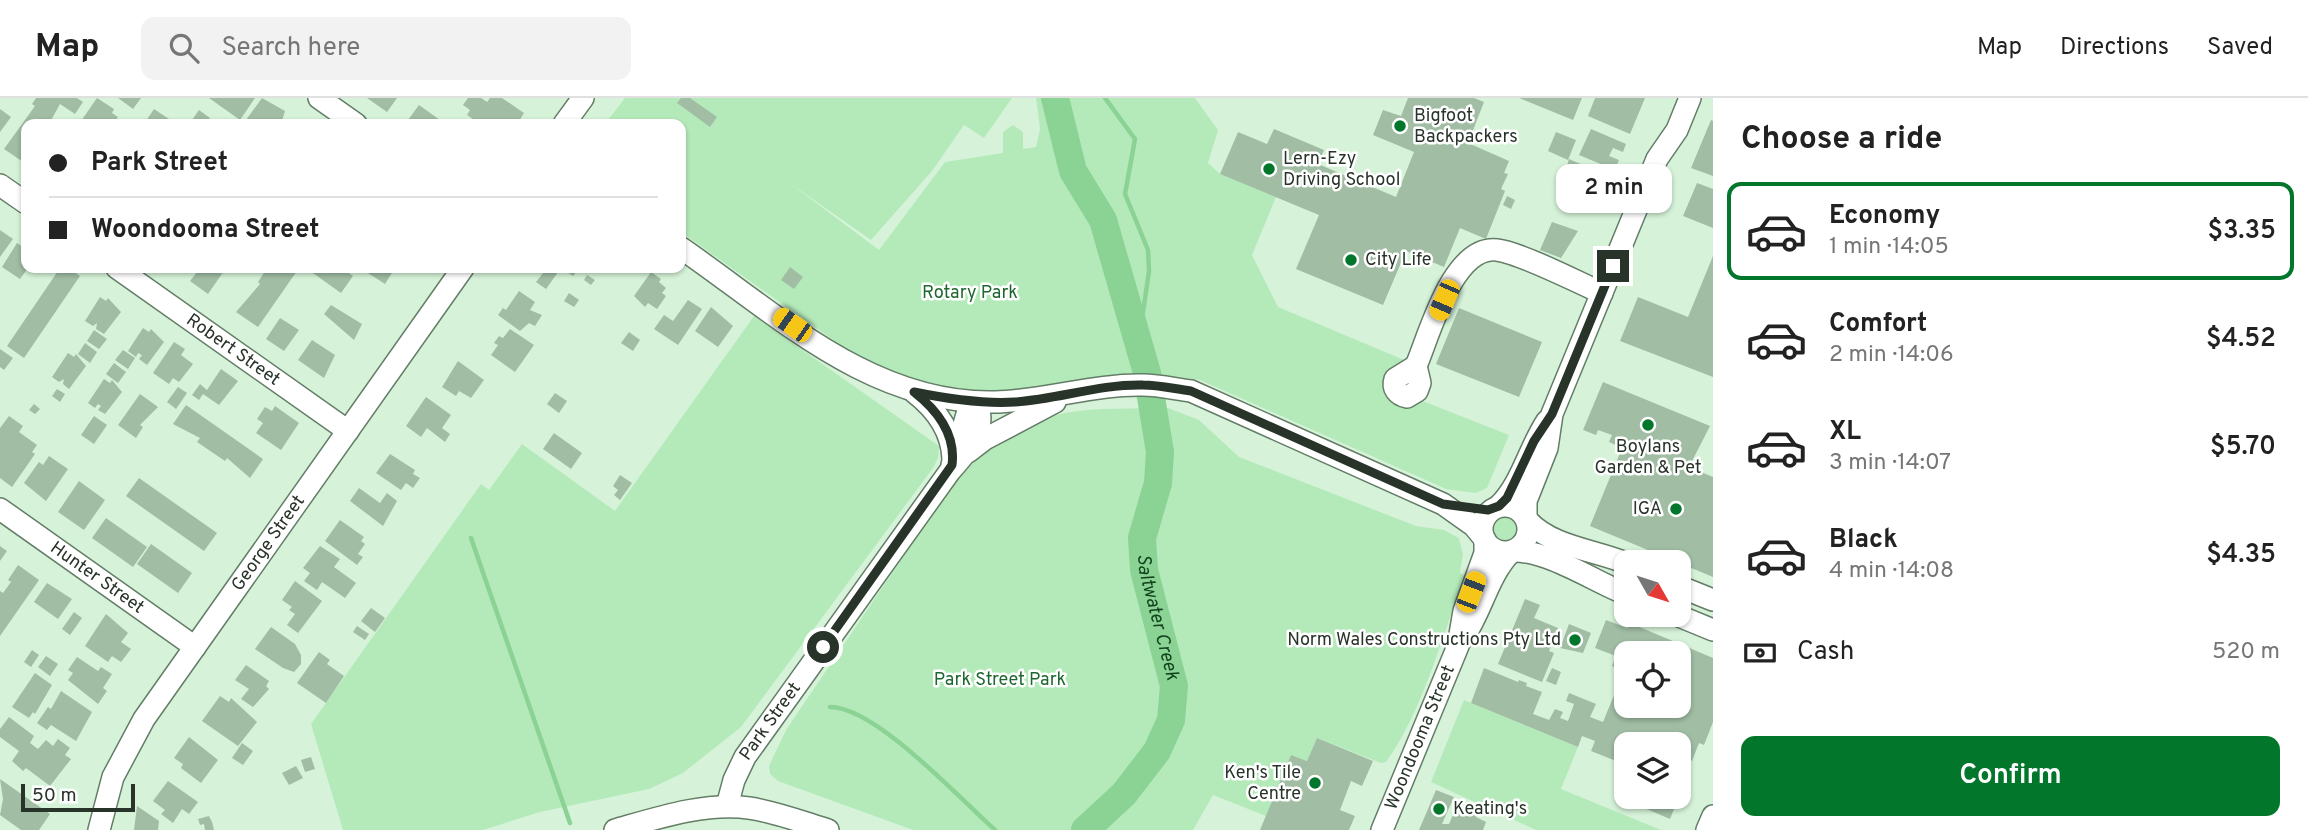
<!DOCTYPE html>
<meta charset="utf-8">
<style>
:root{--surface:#fff;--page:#f2f2f2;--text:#222;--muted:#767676;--line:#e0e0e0;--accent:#02772c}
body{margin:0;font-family:Overpass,sans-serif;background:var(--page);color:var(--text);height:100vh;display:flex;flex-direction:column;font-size:26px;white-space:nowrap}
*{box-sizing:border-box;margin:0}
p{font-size:23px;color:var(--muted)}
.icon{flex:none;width:38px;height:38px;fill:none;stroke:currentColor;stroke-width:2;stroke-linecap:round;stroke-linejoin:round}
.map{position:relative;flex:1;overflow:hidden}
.panel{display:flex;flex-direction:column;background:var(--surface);width:595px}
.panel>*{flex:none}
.top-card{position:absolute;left:21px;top:21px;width:665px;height:154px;border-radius:14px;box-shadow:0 2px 5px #0004;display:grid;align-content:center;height:154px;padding:0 28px;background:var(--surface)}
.needle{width:46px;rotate:129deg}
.buttons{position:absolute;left:1614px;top:452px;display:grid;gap:14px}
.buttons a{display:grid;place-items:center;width:77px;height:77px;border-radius:14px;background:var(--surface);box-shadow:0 2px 5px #0004;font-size:35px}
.scale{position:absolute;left:21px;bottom:18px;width:114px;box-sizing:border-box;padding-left:7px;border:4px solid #283329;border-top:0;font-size:19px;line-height:24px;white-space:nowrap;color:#283329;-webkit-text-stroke:5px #fff;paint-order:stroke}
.end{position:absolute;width:32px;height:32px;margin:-16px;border:9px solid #283329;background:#fff;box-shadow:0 0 0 4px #fff}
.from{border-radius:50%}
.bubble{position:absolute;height:49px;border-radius:14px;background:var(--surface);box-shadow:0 2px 5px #0004;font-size:23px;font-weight:600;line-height:49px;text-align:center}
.car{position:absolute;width:21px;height:42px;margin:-21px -10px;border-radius:9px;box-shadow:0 0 5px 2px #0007;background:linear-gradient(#f5c518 24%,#345 0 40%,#f5c518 0 76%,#345 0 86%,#f5c518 0)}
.top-card b{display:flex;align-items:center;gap:24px;height:66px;font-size:26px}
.top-card b+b{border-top:2px solid var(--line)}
.top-card i{width:18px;height:18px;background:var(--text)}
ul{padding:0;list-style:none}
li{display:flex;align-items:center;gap:21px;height:98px;margin:0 14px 10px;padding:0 14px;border:4px solid transparent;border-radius:14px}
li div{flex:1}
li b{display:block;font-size:26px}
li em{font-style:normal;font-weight:600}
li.selected{border-color:var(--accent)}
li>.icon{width:63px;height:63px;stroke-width:1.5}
h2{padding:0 28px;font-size:32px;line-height:84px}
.pay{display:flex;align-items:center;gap:18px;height:77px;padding:0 28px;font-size:26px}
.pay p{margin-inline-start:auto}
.button{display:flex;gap:14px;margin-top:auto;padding:14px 28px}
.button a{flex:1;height:80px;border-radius:14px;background:var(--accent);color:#fff;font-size:28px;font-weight:600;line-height:80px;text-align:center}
header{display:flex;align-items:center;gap:42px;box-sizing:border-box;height:98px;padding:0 35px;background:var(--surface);border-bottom:2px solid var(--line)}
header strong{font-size:33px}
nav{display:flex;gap:38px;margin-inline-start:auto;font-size:24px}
.search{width:490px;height:63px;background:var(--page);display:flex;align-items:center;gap:18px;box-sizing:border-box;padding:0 24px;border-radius:14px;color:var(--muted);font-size:26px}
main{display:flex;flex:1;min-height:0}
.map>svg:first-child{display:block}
</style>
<header>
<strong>Map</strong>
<div class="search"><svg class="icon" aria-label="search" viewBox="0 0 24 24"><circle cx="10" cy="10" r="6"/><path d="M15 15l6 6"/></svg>Search here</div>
<nav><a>Map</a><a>Directions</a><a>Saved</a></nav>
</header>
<main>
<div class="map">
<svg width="1713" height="732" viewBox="0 0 1713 732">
<rect width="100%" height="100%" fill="#d6f3d9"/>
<path fill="#b4eaba" d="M625,0H1012L984,40L964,27L932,73L871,142L791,86L879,152L945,64L1003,55V34L1013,27L1023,34V51L1036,49L1040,31L1036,0H1044L1053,25L1065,20L1061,0H1195L1218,32L1208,65L1220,76L1276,99L1252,157L1278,209L1409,264L1392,273L1387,271L1382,287L1509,337L1487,390L1476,395L1446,391L1200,282L1147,275L1121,276L1017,293L980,294L915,285L857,259L681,134V26H605Z
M754,218L939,348L938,360L933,370L741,629L683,675L649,691L540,714L483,732H343L311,626L481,386L489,392L522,346L615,413Z
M1168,310L1199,322L1239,359L1416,428L1444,432L1459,440L1463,456L1460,475L1467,480L1461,489C1440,545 1421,616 1386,664L1381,665L1317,640L1307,663L1291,657L1266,718L1213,697L1193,732H913L778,683L770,676L769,668L786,632L961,373C989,348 1027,321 1065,315C1099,309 1133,311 1168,310Z
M1494 431a11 11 0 1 1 22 0a11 11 0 1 1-22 0Z
M1464,602L1578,649L1561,691L1661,732H1536L1431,684Z"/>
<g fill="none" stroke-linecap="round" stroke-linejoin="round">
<path stroke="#8bd295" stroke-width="4.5" d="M1105,0L1135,41L1125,96L1148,152L1149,173L1139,242
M471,440L570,725
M830,609C876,609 960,701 995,732"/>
<path stroke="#8bd295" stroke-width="28" id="s1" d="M1055,0L1073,73L1103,122L1147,275L1160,354L1158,385L1142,440L1144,472L1174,588L1171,622L1157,653L1124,696L1085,732"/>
</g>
<path fill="#a1bda4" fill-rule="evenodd" d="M36,0H77L83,4L75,16L60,6L49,26H26V59L23,64L4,51L35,8L32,6Z
M97,0L114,11L112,15L118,19L113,26H79Z
M118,0H141L133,11Z
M209,0H255L240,22Z
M262,0L285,13L281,26H243Z
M367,0H397L387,14Z
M468,0H481L487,4L490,0H502L524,15L518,25L513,22L510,26H480L467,17L470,12L463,7Z
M681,0H690L717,19L710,29L677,5Z
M1408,0H1474L1484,4L1468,45L1509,63L1504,75L1508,76L1501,91L1505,93L1486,141L1460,130L1444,169L1406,153L1383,207L1296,171L1319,117L1220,76L1238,34L1267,46L1274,31L1324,52L1318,66L1396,99L1414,54L1373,37L1383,12L1401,18Z
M1519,0H1582L1573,22Z
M1595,0H1645L1630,36L1588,18Z
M419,7L440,22L437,26H405Z
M0,11L11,19L0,34Z
M154,11L172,23L170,26L146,23Z
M199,12L210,20L205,26H192L190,25Z
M1711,22L1713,23V78L1691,70Z
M1591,31L1626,46L1623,54L1613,50L1609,58L1619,62L1615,72L1579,57Z
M1556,34L1576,42L1568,62L1548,53Z
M1569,61L1601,75L1596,95L1557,79L1561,69L1566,71Z
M1697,85L1713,91V130L1683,118Z
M1507,98L1515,102L1511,111L1503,107Z
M1552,124L1578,133L1561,160L1540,152Z
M0,132L13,141L0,159Z
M17,145L26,151L28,170L20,181L2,169Z
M1713,158V279L1620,243L1638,199L1688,219Z
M790,169L803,179L794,191L781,182Z
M60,170H68L80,178L24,260L7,248Z
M200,170H226L208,196L190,183Z
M267,170H299L258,229L236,214L260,186L258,184Z
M313,170H342L353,178L341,195L310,173Z
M360,170H395L385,186Z
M535,170H561L546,191L536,184L543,175Z
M565,170H579L573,178L564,172Z
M651,174L661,181L659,184L666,190L662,195L666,198L657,211L648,205L645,209L634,198Z
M587,177L595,182L591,187L584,182Z
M519,193L535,204L530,212L542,217L535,228L529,225L520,233L498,217L503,210L506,212Z
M569,195L579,202L574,209L564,203Z
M100,199L106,203L108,200L121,214L104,236L96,231L97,225L93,228L85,223Z
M688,202L702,211L678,247L654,231L664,217L673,223Z
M331,207L362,226L354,242L324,216Z
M711,209L733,228L718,249L695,233Z
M1459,210L1542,244L1519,299L1436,266Z
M280,220L299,232L284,253L266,241Z
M143,230L149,234L151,231L164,244L147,267L139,261L142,257L138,255L136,259L128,253Z
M510,231L534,247L515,274L491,257L498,247L494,245L499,238L503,240Z
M94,232L107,241L99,251L87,243Z
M629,234L640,242L633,253L621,245Z
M312,242L335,257L324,280L298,262Z
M174,244L185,251L181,257L193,266L179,284L173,280L169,286L153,275Z
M85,245L97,254L90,265L78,256Z
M0,251L13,260L4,272L0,269Z
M123,252L135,260L128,271L115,262Z
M68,255L74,259L76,256L86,268L69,291L63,286L64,281L59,284L52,279Z
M458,263L484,282L471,300L459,293L456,298L442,289Z
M114,265L126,274L118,285L106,276Z
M221,271L238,283L219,307L203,296L199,302L192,297L200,286L207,292Z
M104,281L110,285L112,282L122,294L105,316L98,312L101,308L98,306L95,310L88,305Z
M1603,284L1710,328L1689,369L1713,379V479L1590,428L1622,350L1609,344L1612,337L1598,332L1596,337L1583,332Z
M178,289L187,295L176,311L167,304Z
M57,291L65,296L60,304L52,298Z
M555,295L567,303L559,315L547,306Z
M140,296L158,309L140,327L143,329L136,340L118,327Z
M426,299L451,317L442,330L450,336L445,344L427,330L421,339L406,328Z
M34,306L40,311L35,316L29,312Z
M186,307L263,361L250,380L227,360L225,363L197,344L200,340L173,326Z
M275,308L299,325L281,352L256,335L263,325L257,321L265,309L272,313Z
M9,318L23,328L19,334L37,347L32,354L35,356L12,389L0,380V330Z
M94,318L107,327L94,346L81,337Z
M554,335L582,355L571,371L543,351Z
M390,356L415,372L413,376L420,380L413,390L406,385L401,392L376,375Z
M49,358L68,371L46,403L24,385L39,364L43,367Z
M620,377L632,385L620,402L614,397L618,392L613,388Z
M139,380L217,435L204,453L126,398Z
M79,383L105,402L84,432L58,414Z
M359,390L380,405L387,395L397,403L383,428L350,403Z
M106,420L147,449L133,469L92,440Z
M340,422L364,439L361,443L365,446L358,456L363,459L357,467L325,443Z
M151,446L192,475L178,495L137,466Z
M0,448L7,453L0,463Z
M320,448L340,461L334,469L356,485L345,500L322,484L317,492L304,483L310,475L303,470Z
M18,467L39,482L0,538V493L3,495L11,484L8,482Z
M295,483L322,503L298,535L287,527L295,516L289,512L292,509L282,502Z
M47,485L72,501L58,521L34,504Z
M1525,501L1540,507L1534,520L1558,530L1549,553L1554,555L1542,584L1498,566Z
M371,510L385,520L375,534L361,523Z
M74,514L82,520L70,537L62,531Z
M106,516L128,535L121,544L131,551L121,564L112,558L108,564L85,548Z
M1606,522L1627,530L1630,525L1713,560V624L1704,647L1699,645L1692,663L1678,657V646H1626V683L1621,685L1614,682L1621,665L1591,653L1595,643L1582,638L1578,649L1471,605L1484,570L1518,584L1519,582L1527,585L1526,588L1542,594L1533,616L1549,622L1555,611L1563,614L1560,620L1568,623L1574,606L1566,603L1569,595L1596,606L1590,619L1603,624L1624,573L1612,568L1616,558L1595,550ZM1626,555H1678V607H1626Z
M1569,526L1591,535L1583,555L1560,550Z
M357,528L369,536L365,542L353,534Z
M271,529L295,546L301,557V566L294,574L283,570L255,551Z
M32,552L39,557L31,569L24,564Z
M319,554L330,562L327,566L344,578L326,605L297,585Z
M46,558L58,566L50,578L38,569Z
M77,559L98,573L101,569L112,576L103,590L107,593L98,606L68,582L73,575L68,572Z
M246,567L269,583L266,588L269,591L253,609L241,601L249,591L235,582Z
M1552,570L1561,574L1556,587L1546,583Z
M35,575L52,587L35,616L33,614L29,620L12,609Z
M61,593L92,614L76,643L51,627L47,632L37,625L48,609L51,611Z
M220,598L229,604L231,600L257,624L238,648L202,623Z
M9,619L34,638L30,645L38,651L46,642L53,648L58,641L70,650L65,657L71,661L50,688L26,670L23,673L12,663L19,653L0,639V631Z
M189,639L218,662L201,685L181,670L183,666L174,660Z
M1317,640L1373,663L1362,688L1351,683L1340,712L1355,718L1349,732H1260L1291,657L1307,663Z
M242,645L253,653L243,667L232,660Z
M311,659L315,671L305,674L301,662Z
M296,668L303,680L289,687L282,675Z
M0,681L50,716L39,732H21L0,717L3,701Z
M168,683L198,704L189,716L182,711L173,725L161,716L165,712L153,703Z
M1678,690L1682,691L1670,721L1623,701L1624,698H1678Z
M1436,692L1454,699L1442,726H1449L1456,710L1462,713L1466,705L1480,712L1476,719L1486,724L1483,732H1419Z
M137,708L159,723L158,732H134Z
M209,718L212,724L214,732H205L204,726L200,727L198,721Z"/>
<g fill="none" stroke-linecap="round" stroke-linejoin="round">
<defs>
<g id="minor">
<path d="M319,0L356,26"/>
<path d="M564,26L583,0"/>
<path d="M0,87L26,105"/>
<path d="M681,150C777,216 871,307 995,304C1045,303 1094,286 1143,287C1159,287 1175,291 1191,293L1443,406L1474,428L1483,439"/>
<path id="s2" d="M117,170L348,333"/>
<path d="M1416,268C1430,235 1453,147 1497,152C1521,155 1577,184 1602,195"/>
<path d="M1416,268L1420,285L1417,293L1407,299C1397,297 1392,290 1395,281Z"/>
<path d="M914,294C936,311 952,332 953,361"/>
<path d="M968,354L985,341L1055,304"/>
<circle cx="1505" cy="431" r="23"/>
<path d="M1499,408C1522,385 1529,350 1547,323"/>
<path id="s3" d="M0,411L195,549"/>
<path d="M1526,420V403L1547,350L1552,316L1657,61L1677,32L1690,0"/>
<path d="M1528,423C1552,449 1595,452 1626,465"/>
<path d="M1514,453C1550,453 1593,483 1626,496"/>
<path d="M1678,488L1713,502"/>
<path d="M1674,516L1713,532"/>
<path d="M1463,540C1482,513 1488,477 1511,454"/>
<path id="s4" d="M727,708L734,682L745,659L950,373C967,354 989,331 976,304L968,313L952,367"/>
<path id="s5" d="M99,732L113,679L144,621L463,170"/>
<path d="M615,732C657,720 705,704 749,710C776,714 802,724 828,732"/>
<path id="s6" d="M1382,732L1458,548L1464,513L1485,455V442"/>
<path d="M1707,732L1713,718"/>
</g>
</defs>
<use href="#minor" stroke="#637d66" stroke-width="24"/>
<use href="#minor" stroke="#fff" stroke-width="21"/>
</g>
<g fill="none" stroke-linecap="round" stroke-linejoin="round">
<path stroke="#283329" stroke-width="9" d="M823,549L952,367C956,336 937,312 914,294C948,301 981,306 1015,304C1058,301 1100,286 1143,287C1159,287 1175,291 1191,293L1443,406L1488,412L1499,408L1507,400L1534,343L1552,316L1613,168"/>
</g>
<g fill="#02772c" stroke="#fff" stroke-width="2.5">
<circle cx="1400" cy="28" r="7"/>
<circle cx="1269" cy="71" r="7"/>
<circle cx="1351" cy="162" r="7"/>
<circle cx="1648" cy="327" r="7"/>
<circle cx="1676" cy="411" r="7"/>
<circle cx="1575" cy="542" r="7"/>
<circle cx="1315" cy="685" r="7"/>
<circle cx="1439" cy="711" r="7"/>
</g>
<g text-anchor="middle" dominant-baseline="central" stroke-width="5" stroke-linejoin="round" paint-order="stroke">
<g font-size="18" fill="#283329" stroke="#fff" text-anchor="start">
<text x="1414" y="18">Bigfoot<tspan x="1414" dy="21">Backpackers</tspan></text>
<text x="1283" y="61">Lern-Ezy<tspan x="1283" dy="21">Driving School</tspan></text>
<text x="1365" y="162">City Life</text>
<text x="1648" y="349" text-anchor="middle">Boylans<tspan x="1648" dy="21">Garden &amp; Pet</tspan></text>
<text x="1662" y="411" text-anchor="end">IGA</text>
<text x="1561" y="542" text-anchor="end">Norm Wales Constructions Pty Ltd</text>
<text x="1301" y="675" text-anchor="end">Ken's Tile<tspan x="1301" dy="21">Centre</tspan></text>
<text x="1453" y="711">Keating's</text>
</g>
<g font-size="18" fill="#1e672f" stroke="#fff">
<text x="970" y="195">Rotary Park</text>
<text x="1000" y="582">Park Street Park</text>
</g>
<g font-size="18" fill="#283329" stroke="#fff">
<text stroke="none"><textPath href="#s2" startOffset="142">Robert Street</textPath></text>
<text stroke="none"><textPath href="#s5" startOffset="336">George Street</textPath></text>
<text stroke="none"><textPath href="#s3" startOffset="119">Hunter Street</textPath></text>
<text stroke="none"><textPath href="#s4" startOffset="96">Park Street</textPath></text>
<text stroke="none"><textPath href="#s6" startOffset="100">Woondooma Street</textPath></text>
</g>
<g font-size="19" font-style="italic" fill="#11441d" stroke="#fff">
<text stroke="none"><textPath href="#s1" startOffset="541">Saltwater Creek</textPath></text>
</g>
</g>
</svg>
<div class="buttons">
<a><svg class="needle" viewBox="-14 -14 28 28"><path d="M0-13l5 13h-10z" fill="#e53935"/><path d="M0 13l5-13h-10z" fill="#767676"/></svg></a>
<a><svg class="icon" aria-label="locate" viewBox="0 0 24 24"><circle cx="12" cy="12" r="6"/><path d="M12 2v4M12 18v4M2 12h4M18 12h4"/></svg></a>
<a><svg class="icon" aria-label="layers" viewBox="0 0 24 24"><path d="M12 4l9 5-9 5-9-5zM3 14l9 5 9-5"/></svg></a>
</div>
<div class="scale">50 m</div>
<i class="end from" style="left:823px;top:549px"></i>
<i class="end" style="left:1613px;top:168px"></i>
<div class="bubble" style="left:1556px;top:66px;width:116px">2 min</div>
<i class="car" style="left:1444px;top:202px;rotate:203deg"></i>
<i class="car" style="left:792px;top:227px;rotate:305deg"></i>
<i class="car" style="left:1471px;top:494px;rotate:21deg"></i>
<div class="top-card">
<b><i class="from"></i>Park Street</b>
<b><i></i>Woondooma Street</b>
</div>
</div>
<section class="panel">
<h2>Choose a ride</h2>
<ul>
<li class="selected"><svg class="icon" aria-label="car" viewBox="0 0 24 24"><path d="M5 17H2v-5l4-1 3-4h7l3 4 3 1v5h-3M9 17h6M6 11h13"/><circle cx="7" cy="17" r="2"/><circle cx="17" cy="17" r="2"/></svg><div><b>Economy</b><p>1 min · 14:05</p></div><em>$3.35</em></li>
<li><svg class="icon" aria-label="car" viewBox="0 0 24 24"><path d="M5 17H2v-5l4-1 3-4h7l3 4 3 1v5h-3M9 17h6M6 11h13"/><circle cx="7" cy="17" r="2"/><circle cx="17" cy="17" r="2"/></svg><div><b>Comfort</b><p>2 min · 14:06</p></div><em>$4.52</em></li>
<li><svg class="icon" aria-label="car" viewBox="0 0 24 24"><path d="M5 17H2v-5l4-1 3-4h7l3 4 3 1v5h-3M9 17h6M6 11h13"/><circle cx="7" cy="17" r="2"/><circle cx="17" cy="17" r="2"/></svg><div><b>XL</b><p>3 min · 14:07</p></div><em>$5.70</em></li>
<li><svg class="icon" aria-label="car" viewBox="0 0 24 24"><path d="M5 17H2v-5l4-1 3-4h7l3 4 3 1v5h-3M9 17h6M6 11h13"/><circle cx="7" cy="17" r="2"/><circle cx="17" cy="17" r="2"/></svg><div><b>Black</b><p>4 min · 14:08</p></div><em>$4.35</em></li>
</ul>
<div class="pay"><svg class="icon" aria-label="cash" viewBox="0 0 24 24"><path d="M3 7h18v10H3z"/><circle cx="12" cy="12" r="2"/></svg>Cash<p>520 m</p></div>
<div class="button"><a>Confirm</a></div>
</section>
</main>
